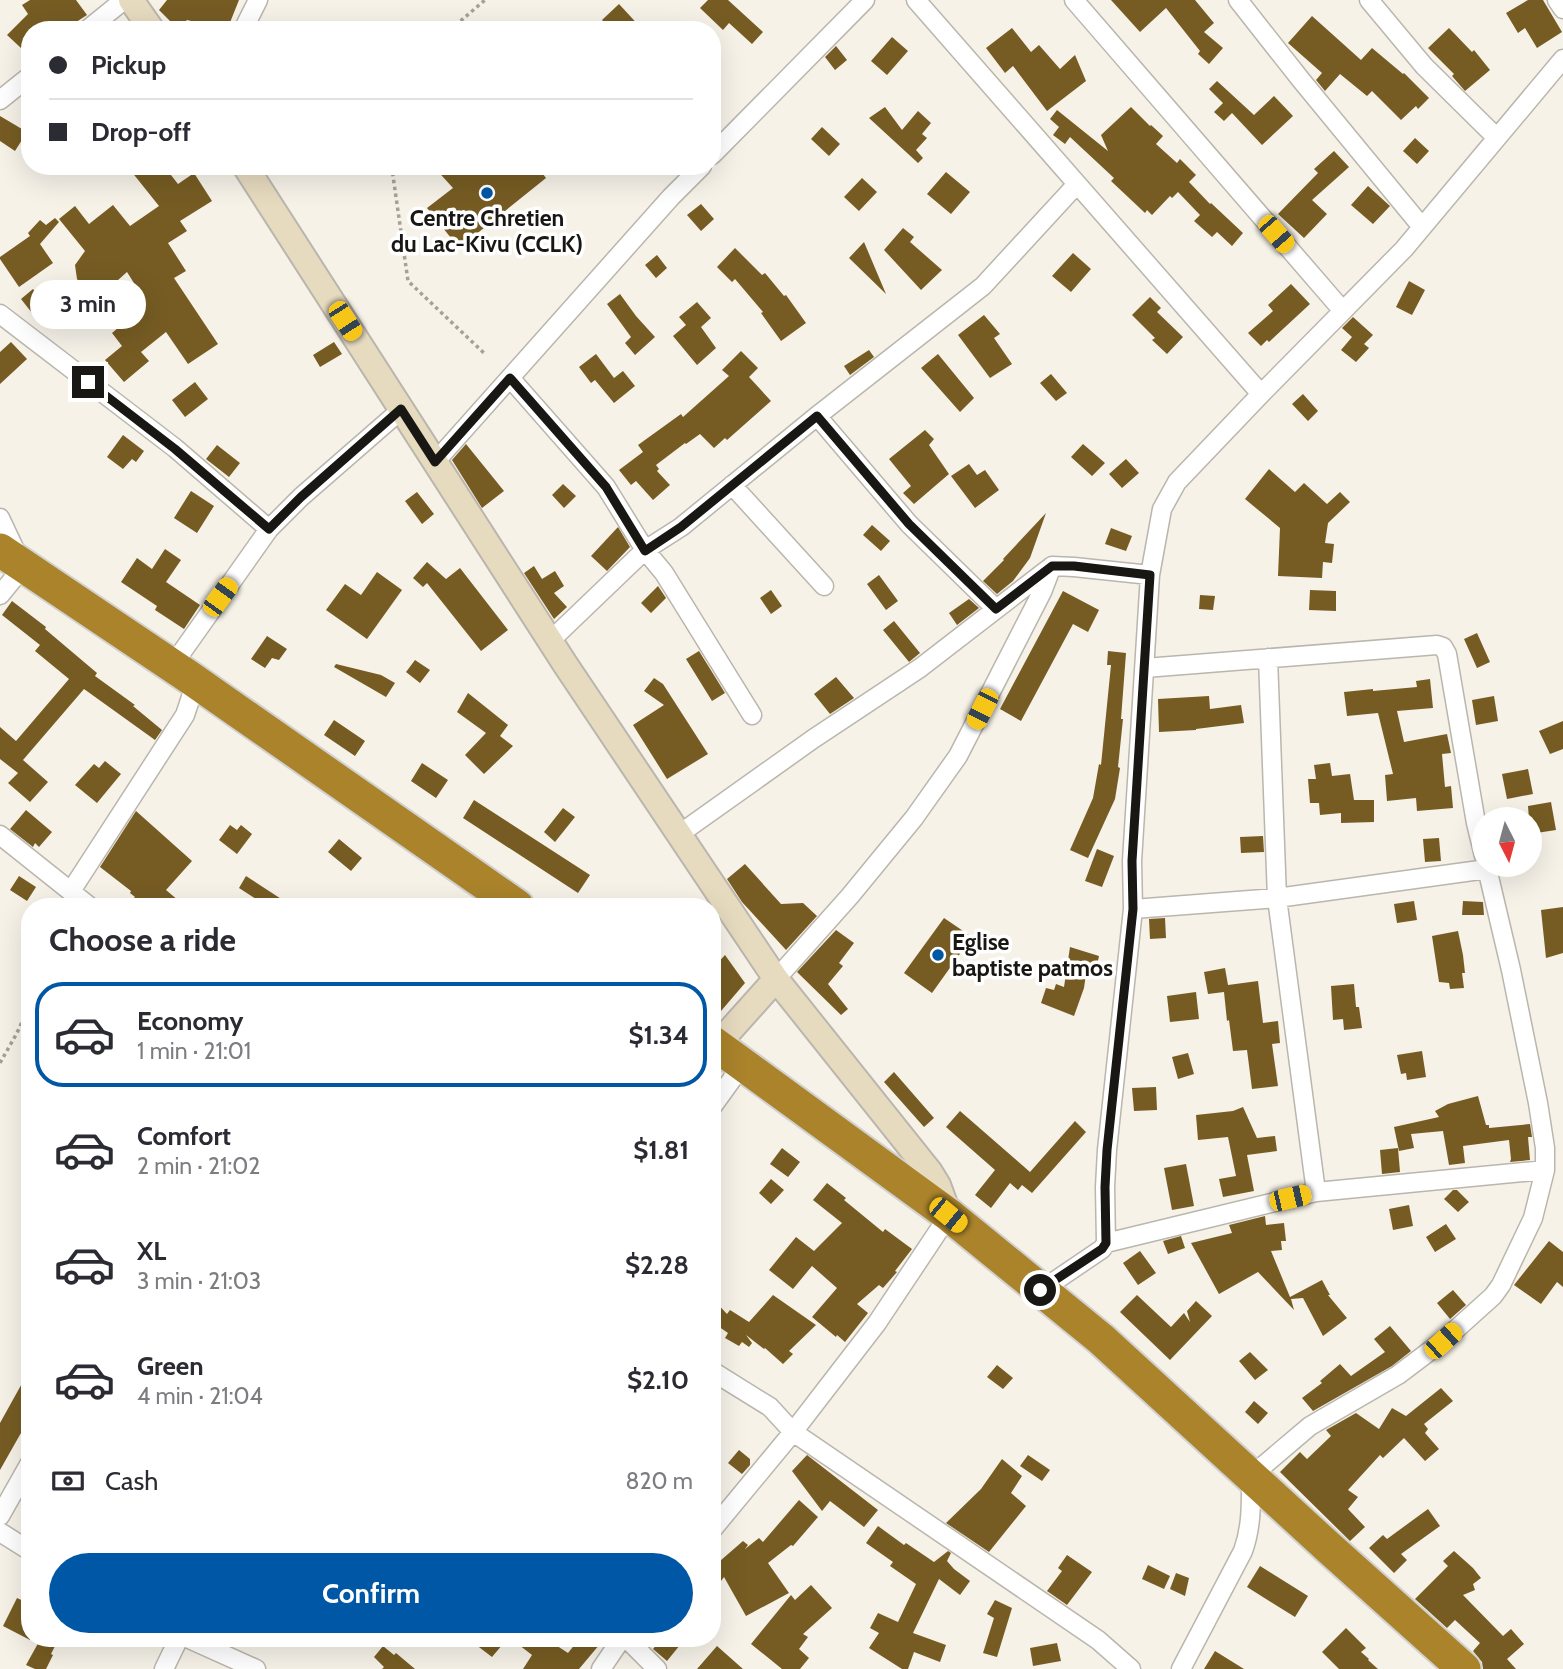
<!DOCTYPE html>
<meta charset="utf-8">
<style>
:root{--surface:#fff;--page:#f7f7f7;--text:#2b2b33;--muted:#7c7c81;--line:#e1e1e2;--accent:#0057a5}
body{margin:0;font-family:Cabin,sans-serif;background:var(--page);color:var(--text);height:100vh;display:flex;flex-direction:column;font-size:26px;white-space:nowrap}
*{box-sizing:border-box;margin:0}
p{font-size:23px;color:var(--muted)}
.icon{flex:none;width:38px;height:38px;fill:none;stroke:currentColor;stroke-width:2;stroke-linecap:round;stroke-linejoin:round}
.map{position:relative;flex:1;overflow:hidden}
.side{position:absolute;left:21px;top:898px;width:700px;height:749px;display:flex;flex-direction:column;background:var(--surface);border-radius:28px;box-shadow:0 7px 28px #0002}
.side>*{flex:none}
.hud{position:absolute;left:21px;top:21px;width:700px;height:154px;border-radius:28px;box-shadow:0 7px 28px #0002;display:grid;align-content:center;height:154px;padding:0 28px;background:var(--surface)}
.needle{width:46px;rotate:174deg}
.buttons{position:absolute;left:1472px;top:807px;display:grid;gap:14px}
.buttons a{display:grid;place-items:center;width:70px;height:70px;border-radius:50%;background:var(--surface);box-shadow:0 7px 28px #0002;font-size:35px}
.end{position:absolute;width:32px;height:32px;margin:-16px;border:9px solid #191714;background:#fff;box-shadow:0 0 0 4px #fff}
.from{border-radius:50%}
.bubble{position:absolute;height:49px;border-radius:24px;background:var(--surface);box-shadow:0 7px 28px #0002;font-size:23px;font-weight:700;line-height:49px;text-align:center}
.car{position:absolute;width:21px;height:42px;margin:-21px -10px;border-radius:9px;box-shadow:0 0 5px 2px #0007;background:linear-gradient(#f5c518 24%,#345 0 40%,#f5c518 0 76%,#345 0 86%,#f5c518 0)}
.hud b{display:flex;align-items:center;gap:24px;height:66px;font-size:26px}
.hud b+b{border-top:2px solid var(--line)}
.hud i{width:18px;height:18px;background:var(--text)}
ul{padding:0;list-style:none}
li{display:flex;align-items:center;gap:21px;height:105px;margin:0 14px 10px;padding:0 14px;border:4px solid transparent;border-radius:28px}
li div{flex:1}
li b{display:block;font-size:26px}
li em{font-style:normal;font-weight:700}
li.active{border-color:var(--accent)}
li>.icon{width:63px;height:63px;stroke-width:1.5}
h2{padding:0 28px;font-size:32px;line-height:84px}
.pay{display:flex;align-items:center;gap:18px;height:77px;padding:0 28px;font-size:26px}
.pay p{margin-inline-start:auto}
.button{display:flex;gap:14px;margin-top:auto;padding:14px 28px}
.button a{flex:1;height:80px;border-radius:42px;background:var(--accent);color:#fff;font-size:28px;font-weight:700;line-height:80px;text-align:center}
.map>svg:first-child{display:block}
</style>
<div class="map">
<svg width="1563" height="1669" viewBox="0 0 1563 1669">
<rect width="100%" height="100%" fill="#f6f2e8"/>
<path fill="#765c23" d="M30,0H76L87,15L64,30H30V38L21,48L7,35L28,14L22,5Z
M167,0H239L227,30L187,20L178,29L159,10Z
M708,0H728L763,32L752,44L729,23L723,30L700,8Z
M1111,0H1195L1214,23L1204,32L1223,48L1209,64L1198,54L1200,51L1166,8L1140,32Z
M1528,0H1543L1562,32L1537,48L1525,28L1518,33L1506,13Z
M619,4L643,30H611L602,20Z
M1312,16L1361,60L1372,48L1403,74L1404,73L1429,98L1418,109L1416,106L1401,120L1372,91L1367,96L1340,74L1325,91L1316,80L1322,73L1288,43Z
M1012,28L1031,52L1039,45L1060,69L1075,55L1086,81L1047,111L1013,66L1005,73L986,48Z
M1449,28L1472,52L1474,50L1490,70L1465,91L1452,76L1454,74L1428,48Z
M892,37L908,51L887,75L871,61Z
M836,46L847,60L835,70L825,57Z
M1217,81L1254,115L1274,96L1293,116L1262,145L1232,113L1224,121L1214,112L1223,103L1209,89Z
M885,107L902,130L918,111L931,123L922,134L927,138L916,150L923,158L918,163L869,118Z
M1131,107L1150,126L1151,125L1163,136L1156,144L1177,163L1180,159L1196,175L1189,182L1210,204L1211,203L1243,233L1232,246L1217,232L1212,237L1194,221L1200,215L1178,192L1172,198L1170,196L1152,215L1147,210L1145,213L1111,181L1114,178L1070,137L1065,144L1053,135L1059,127L1050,119L1057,110L1108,151L1101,135Z
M0,116L27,132L15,151L0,141Z
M822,127L840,144L829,156L811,139Z
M1415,138L1429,151L1417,164L1403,151Z
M1334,151L1349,167L1312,200L1327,214L1304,238L1278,214L1318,173L1314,169Z
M127,166H164L178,184L194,173L212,201L180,221L187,231L168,243L186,271L174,278L218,344L188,364L166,332L141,352L149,361L124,382L105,360L122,346L112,333L119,327L115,322L144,299L127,272L108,289L99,292L90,291L82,286L77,279L75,265L85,251L59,219L75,206L89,224L113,205L130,226L159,206Z
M433,166H537L546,178L459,248L427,208L453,188Z
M946,172L970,192L951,214L927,194Z
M862,178L877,192L859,211L844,197Z
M1368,186L1390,206L1373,224L1351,205Z
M701,204L714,219L701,231L687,215Z
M55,218L59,222L40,244L53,263L19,287L0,259V257L30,236L28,233L40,220L46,225Z
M903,228L914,237L910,242L942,270L921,290L884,250Z
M864,242L886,294L849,258Z
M735,248L762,275L765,273L784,296L786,295L806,323L781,341L761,313L763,312L735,279L732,282L717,267Z
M1073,253L1091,269L1071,292L1052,276Z
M657,255L667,268L656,278L645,265Z
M1409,281L1425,290L1412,315L1396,307Z
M1291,284L1310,304L1269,342L1267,340L1261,346L1248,333L1273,311L1268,305Z
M33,289L44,303L32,313L21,299Z
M620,294L636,316L655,337L635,355L625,343L631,337L607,304Z
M1150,297L1161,308L1157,312L1183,337L1167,354L1152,340L1155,338L1132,315Z
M697,302L711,318L701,327L716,348L697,365L673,336L686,325L679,317Z
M984,315L1000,334L994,338L1012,364L990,378L958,335Z
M1353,317L1373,335L1364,344L1369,348L1356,362L1341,350L1352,337L1342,328Z
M11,342L27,359L0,384V352Z
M334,342L342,354L320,367L313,355Z
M869,350L874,357L850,375L844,366Z
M741,351L758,368L749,377L771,401L727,440L725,438L714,448L700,434L686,444L685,443L656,465L659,469L657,471L670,485L653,500L636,481L631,485L619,470L643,452L638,445L681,414L683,417L729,376L722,370Z
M596,354L614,378L623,371L635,386L614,403L595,380L591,383L579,367Z
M938,354L974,398L960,412L921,368Z
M1051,374L1067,393L1056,401L1040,383Z
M195,382L208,399L185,417L172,400Z
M1303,394L1318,411L1308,421L1292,404Z
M925,430L934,439L929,445L949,474L914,504L903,493L911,486L889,459Z
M123,435L144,451L136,462L132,459L123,469L107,457Z
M466,444L504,491L482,508L452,460Z
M1083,444L1105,463L1092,476L1071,457Z
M217,445L240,463L229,477L206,459Z
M1126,459L1139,473L1122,488L1109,474Z
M969,464L977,475L985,470L999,490L975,508L951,476Z
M1269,469L1295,492L1304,483L1327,504L1340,492L1350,502L1328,523L1325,543L1334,544L1332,563L1323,562L1322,578L1278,576L1280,528L1245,499Z
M563,484L576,496L564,508L552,495Z
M191,491L214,506L197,533L174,518Z
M417,492L434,514L422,524L405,501Z
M1046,513L1030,558L1013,581L997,594L983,581L1004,560L1003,559Z
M872,525L890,541L881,551L863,535Z
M618,527L630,547L607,571L591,556Z
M1111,528L1132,536L1126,551L1105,544Z
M165,549L181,560L166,582L200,605L184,629L155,610L157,606L121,582L137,558L152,569Z
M427,562L446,579L460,568L508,630L481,651L427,583L423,587L413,578Z
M534,566L542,579L555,571L564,586L554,593L567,607L554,619L524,573Z
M377,572L402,590L367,639L326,610L345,584L361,595Z
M879,575L898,601L886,610L867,584Z
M658,586L666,598L651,613L641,603Z
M771,590L782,606L771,614L760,598Z
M1310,590L1336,591V611L1309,610Z
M1063,591L1099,610L1088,632L1073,624L1021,721L1000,709Z
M1200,595L1215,596L1213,610L1199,609Z
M969,599L979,608L957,625L949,613Z
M12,601L46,627L45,629L97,673L95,676L135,705L133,706L162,730L155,740L84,689L23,760L48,782L30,802L8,783L18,773L0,759V727L16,741L69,679L35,651L40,645L2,615Z
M894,621L920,653L909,662L883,630Z
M1477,633L1490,662L1477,668L1464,639Z
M267,636L287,649L279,660L272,658L265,668L251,659Z
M699,651L725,693L712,701L686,659Z
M1108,651L1126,653L1121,719H1123L1118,767L1120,768L1115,799L1088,858L1070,850L1093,798L1099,764L1101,765L1111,665H1107Z
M415,660L430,670L420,683L406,672Z
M336,664L381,675L395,683L386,697L334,667Z
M836,677L854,698L830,714L814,694Z
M654,678L663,684L708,754L667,779L633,725L664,705L644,691Z
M1430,679L1433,708L1397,711L1404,742L1447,734L1451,753L1442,754L1445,787L1451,786L1453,808L1417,811L1416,798L1387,801L1385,775L1393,774L1378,713L1347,716L1344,692L1373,689V691L1417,687L1416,681Z
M468,693L508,725L500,736L513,746L484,774L465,755L486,733L457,712Z
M1209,696L1210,709L1241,705L1244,723L1196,729V730L1159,732L1158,699Z
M1494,696L1498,721L1476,725L1472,700Z
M334,720L365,741L355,756L324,735Z
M1563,721V749L1550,754L1539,731Z
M105,761L121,774L97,803L75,785L94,764L99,768Z
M422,763L448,780L436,798L411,781Z
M1330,763L1332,776L1350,774L1354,800H1374V822L1341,823V813L1320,815L1319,803H1310L1308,779H1316L1314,765Z
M1528,769L1533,794L1507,799L1502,774Z
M474,800L590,875L578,893L463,818Z
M1551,802L1556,830L1530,834L1528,806Z
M563,808L575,817L555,842L544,832Z
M26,810L52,832L39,847L35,843L33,847L10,829Z
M136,811L192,861L166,890L185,906H126L135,897L130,893L131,891L100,867Z
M230,825L237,830L241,825L252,834L237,854L219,840Z
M1263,836L1264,852L1241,853L1240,837Z
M1439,838L1441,861L1425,862L1423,839Z
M339,839L362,858L351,871L328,852Z
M1097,849L1114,856L1102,887L1085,881Z
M745,864L781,904L803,903L817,916L786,950L742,902L727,879Z
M19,876L36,887L27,901L10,890Z
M246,876L292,906H267L239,888Z
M1414,901L1417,920L1397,923L1394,904Z
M1463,901L1483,902L1484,915H1462Z
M1563,907V953L1546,958L1541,910Z
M944,918L972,937L932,993L904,973Z
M1165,918L1166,938L1150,939L1149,919Z
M836,930L854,943L839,963L843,966L828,984L848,1009L841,1015L797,972Z
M1458,931L1463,955L1465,973H1462L1464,988L1450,989L1449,983L1439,982L1432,936Z
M1070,947L1099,956L1096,970L1087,967L1084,988L1074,1016L1041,1003L1046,988L1054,990L1056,984L1064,987Z
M725,955L745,983L721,1011L712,1004V969Z
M1225,968L1228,985L1258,981L1263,1023L1278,1021L1280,1043L1272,1044L1278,1086L1252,1089L1247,1050L1233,1051L1229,1020L1227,1021L1224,992L1208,994L1204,972Z
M1354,984L1356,1007H1359L1362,1028L1344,1030L1343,1019L1333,1020L1331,986Z
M1196,992L1199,1019L1170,1022L1167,996Z
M1422,1051L1426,1077L1407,1080L1406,1073L1401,1074L1397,1055Z
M1188,1053L1194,1074L1178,1079L1172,1057Z
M894,1072L934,1118L924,1127L884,1082Z
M1156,1087L1157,1110L1134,1111L1132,1088Z
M1478,1096L1486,1125H1489V1128L1530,1124L1532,1137H1528L1530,1160L1510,1162L1511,1159L1509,1140L1463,1146L1465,1163L1449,1165L1443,1131L1411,1134L1414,1148L1399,1151L1394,1127L1439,1117L1435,1111L1448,1104Z
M1243,1107L1257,1138L1275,1136L1277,1151L1247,1155L1254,1191L1223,1197L1219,1179L1236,1176L1228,1137L1198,1140L1196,1115L1233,1111Z
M960,1111L1030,1172L1075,1121L1086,1132L1032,1193L1022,1185L1018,1190L1010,1183L991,1208L975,1195L995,1170L946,1127Z
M782,1148L800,1162L788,1177L770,1164Z
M1398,1148L1400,1172L1382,1174L1380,1150Z
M1186,1164L1194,1206L1172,1210L1164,1168Z
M771,1179L784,1190L771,1204L759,1193Z
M827,1183L846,1198L844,1200L883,1232L885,1229L912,1249L895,1271L897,1272L883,1288L879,1285L857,1304L868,1313L845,1342L837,1335L836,1337L812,1317L837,1288L812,1266L793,1289L769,1270L796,1237L814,1251L842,1223L813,1200Z
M1453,1190H1457L1469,1202L1458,1212L1444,1199Z
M1409,1205L1413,1226L1393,1230L1389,1209Z
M1265,1216L1266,1225L1284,1223L1286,1241H1281L1282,1250L1271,1251L1290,1297L1322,1280L1330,1295H1328L1347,1318L1323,1336L1303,1298L1291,1299L1294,1310L1258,1272L1219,1294L1191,1243L1232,1233L1229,1225Z
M1446,1224L1456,1239L1435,1252L1426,1237Z
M1181,1236L1185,1248L1168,1254L1163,1241Z
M1549,1241L1563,1252V1287L1557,1282L1541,1304L1514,1285Z
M1140,1251L1156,1273L1138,1285L1123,1263Z
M1453,1290L1466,1305L1450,1319L1437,1303Z
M773,1295L816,1325L789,1351L793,1354L783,1364L765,1348L764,1349L746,1335L752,1343L749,1347L742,1342L739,1346L725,1338L728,1333L712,1322V1298L727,1314L730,1310L749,1322Z
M1137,1295L1171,1327L1184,1313L1190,1322L1187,1311L1196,1301L1212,1316L1170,1360L1120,1312Z
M1390,1326L1411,1351L1392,1366L1313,1411L1302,1398L1322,1383L1320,1381L1340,1364L1351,1376L1385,1352L1374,1339Z
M1250,1352L1268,1370L1255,1380L1239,1361Z
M997,1365L1013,1378L1003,1389L987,1377Z
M30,1369V1417L0,1470V1423Z
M1441,1388L1453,1401L1424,1424L1428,1429L1425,1433L1439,1449L1425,1461L1404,1438L1383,1458L1380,1455L1348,1490L1358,1497L1348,1509L1365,1527L1350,1541L1280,1472L1300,1452L1307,1459L1331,1436L1326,1430L1356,1413L1379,1429L1392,1408L1406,1416Z
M1254,1401L1268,1413L1258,1424L1245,1412Z
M739,1450L750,1459V1465L742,1474L728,1463Z
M807,1455L878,1510L864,1527L830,1501L822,1511L792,1471Z
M1028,1455L1050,1470L1042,1481L1020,1466Z
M1002,1459L1022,1476L1011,1493L1026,1506L989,1552L946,1523L981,1489Z
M799,1500L818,1517L793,1546L791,1545L768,1563L789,1593L746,1616L724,1577L712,1593V1568L718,1560L720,1561L743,1541L748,1545L745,1549L759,1538L763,1542Z
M1428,1509L1440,1526L1401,1554L1407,1560L1394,1573L1369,1548L1383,1535L1387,1539Z
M878,1526L904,1545L906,1543L934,1562L948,1551L951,1553L947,1561L954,1569L970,1581L960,1595L939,1579L913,1633L946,1645L940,1662L914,1652L908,1669H902L869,1648L879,1633L870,1628L878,1613L898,1622L916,1584L890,1566L893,1562L866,1543Z
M1454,1551L1473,1568L1481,1578L1473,1584L1475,1590L1463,1595L1503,1636L1511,1629L1524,1644L1507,1659L1516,1669H1483L1482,1662L1473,1651L1480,1643L1455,1620L1447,1628L1415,1599L1448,1566L1443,1561Z
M1067,1555L1092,1572L1067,1605L1047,1591L1062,1571L1058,1568Z
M1148,1565L1170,1576L1164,1589L1142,1579Z
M1260,1566L1308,1596L1295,1617L1247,1587Z
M1176,1573L1189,1578L1185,1596L1170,1589Z
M811,1585L832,1608L803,1634L808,1637L799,1649L809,1658L800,1669H782L751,1644L791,1595L795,1600Z
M17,1598L30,1604V1640L3,1626Z
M995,1600L1012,1608L997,1657L983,1653L994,1618L987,1614Z
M1346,1628L1366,1648L1361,1652L1369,1659L1368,1660L1378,1669H1339L1322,1652Z
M41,1638H59L51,1654L53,1655L46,1669H35L26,1665Z
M467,1638H508L492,1657Z
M510,1638H545L568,1653L580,1638H605L579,1669H523L532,1655Z
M662,1638H684L679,1644L680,1645L667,1661L653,1649Z
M1057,1643L1061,1661L1033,1666L1030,1648Z
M383,1646L394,1655L396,1653L415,1669H382L384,1667L374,1657Z
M717,1646L743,1669H697Z
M1215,1651L1244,1669H1204Z"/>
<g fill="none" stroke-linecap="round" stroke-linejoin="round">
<defs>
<path id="street" d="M916,0L1261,394
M1074,0L1343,311
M1238,0L1301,80L1422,227
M1369,0L1424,66L1497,138
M1557,0L1563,9
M87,30L124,0
M243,30L258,0
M0,100L30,76
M712,155L865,0
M0,314L175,448L269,529
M510,378L606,487L645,550L664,573L752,715
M817,416L909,524L996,609
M435,462L671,197L702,166
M732,485L824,586
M0,518L23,567L0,595
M550,641L645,550L681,527L817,416L983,286L1077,184
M1268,658L1277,898L1316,1192
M172,666L269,529L301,497L402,409
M1145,668L1437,645L1443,647L1447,654L1476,823L1484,856
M0,835L89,906
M678,835L813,739L920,668L1052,566L1074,567L1150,575
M71,891L185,715L196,682
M1133,909L1277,898L1487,869
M776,979L850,896L914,818L958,756L1042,592L1052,566
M712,1107L743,1064
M1106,1243L1316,1192L1545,1170
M1040,1291L1102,1249L1106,1243L1105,1187L1107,1150L1133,909L1132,861L1150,575L1162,509L1177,482L1261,394L1404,249L1563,59
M712,1371L770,1407L793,1432L1098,1640L1131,1669
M0,1516L30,1463
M712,1530L793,1432L877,1323L949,1215
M0,1532L30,1551
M187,1638L256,1669
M626,1638L657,1669
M164,1669L179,1638
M601,1669L622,1638
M1181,1669L1243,1551C1252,1526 1251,1502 1251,1476L1310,1426L1398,1375L1443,1341L1493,1296L1501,1285L1533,1218L1545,1170V1148L1538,1103L1511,970L1486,864"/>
<path id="secondary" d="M131,0L152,30
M245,166L565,664L776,979L930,1172L938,1185L949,1215
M717,1045L776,979"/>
<path id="highway" d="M0,550L189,677L517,906
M712,1042L949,1215L1101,1339L1328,1547L1464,1669"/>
</defs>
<use href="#street" stroke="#bab6ad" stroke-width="21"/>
<use href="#secondary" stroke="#bab6ad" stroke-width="28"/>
<use href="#highway" stroke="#d1d1d0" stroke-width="37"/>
<path stroke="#a4a199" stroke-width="3.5" stroke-dasharray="3.5 3.5" stroke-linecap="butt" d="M450,30L485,0
M393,166L392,169L408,281L485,354
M0,1063L17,1033L30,1004"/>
<use href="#street" stroke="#fff" stroke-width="18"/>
<use href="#secondary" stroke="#e6dabf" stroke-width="24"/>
<use href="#highway" stroke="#aa832b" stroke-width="33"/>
</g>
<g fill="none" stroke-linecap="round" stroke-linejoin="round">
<path stroke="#191714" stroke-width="9" d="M88,382L175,449L269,529L301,497L401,409L435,462L510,378L606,487L645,551L681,527L817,416L909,524L996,609L1052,566H1074L1150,575L1132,861L1133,909L1107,1150L1105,1187L1106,1243L1102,1249L1040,1290"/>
</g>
<g fill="#0057a5" stroke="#fff" stroke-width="2.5">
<circle cx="487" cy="193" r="7"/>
<circle cx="938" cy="955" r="7"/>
</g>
<g text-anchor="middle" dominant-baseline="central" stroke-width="7" stroke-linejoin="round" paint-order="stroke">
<g font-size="23" font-weight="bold" fill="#191714" stroke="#fff">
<text x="487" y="218">Centre Chretien<tspan x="487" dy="26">du Lac-Kivu (CCLK)</tspan></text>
<text x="952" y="942" text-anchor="start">Eglise<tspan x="952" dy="26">baptiste patmos</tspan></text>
</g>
</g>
</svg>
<div class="buttons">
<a><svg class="needle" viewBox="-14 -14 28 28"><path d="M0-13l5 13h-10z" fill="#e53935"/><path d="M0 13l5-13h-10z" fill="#7c7c81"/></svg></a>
</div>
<i class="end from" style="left:1040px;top:1290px"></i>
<i class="end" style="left:88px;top:382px"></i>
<div class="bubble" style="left:30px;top:280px;width:116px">3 min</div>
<i class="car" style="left:1276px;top:234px;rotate:139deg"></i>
<i class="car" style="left:345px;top:321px;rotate:147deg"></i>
<i class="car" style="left:220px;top:597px;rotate:36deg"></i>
<i class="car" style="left:982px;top:709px;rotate:207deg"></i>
<i class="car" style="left:1290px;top:1198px;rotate:77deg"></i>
<i class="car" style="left:948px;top:1215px;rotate:129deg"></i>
<i class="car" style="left:1443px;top:1341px;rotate:48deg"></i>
<div class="hud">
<b><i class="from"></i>Pickup</b>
<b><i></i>Drop-off</b>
</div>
<section class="side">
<h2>Choose a ride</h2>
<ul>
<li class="active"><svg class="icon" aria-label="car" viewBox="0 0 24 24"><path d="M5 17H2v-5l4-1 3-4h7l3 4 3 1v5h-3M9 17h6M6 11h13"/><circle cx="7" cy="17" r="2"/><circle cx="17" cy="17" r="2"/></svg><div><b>Economy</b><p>1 min · 21:01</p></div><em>$1.34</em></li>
<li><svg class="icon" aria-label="car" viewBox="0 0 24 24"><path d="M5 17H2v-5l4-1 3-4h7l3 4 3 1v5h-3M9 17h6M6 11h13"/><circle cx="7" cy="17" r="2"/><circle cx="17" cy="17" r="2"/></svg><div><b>Comfort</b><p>2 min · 21:02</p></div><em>$1.81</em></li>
<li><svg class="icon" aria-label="car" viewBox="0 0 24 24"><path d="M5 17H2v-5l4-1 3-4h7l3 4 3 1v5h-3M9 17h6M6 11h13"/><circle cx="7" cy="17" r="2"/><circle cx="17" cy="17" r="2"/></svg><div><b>XL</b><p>3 min · 21:03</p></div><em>$2.28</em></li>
<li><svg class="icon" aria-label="car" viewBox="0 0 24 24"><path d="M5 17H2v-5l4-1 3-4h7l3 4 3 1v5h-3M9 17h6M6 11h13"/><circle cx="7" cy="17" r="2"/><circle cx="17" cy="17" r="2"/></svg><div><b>Green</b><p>4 min · 21:04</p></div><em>$2.10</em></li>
</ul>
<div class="pay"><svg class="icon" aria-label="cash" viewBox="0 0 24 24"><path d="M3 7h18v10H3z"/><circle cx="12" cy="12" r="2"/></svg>Cash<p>820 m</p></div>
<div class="button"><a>Confirm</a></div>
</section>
</div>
